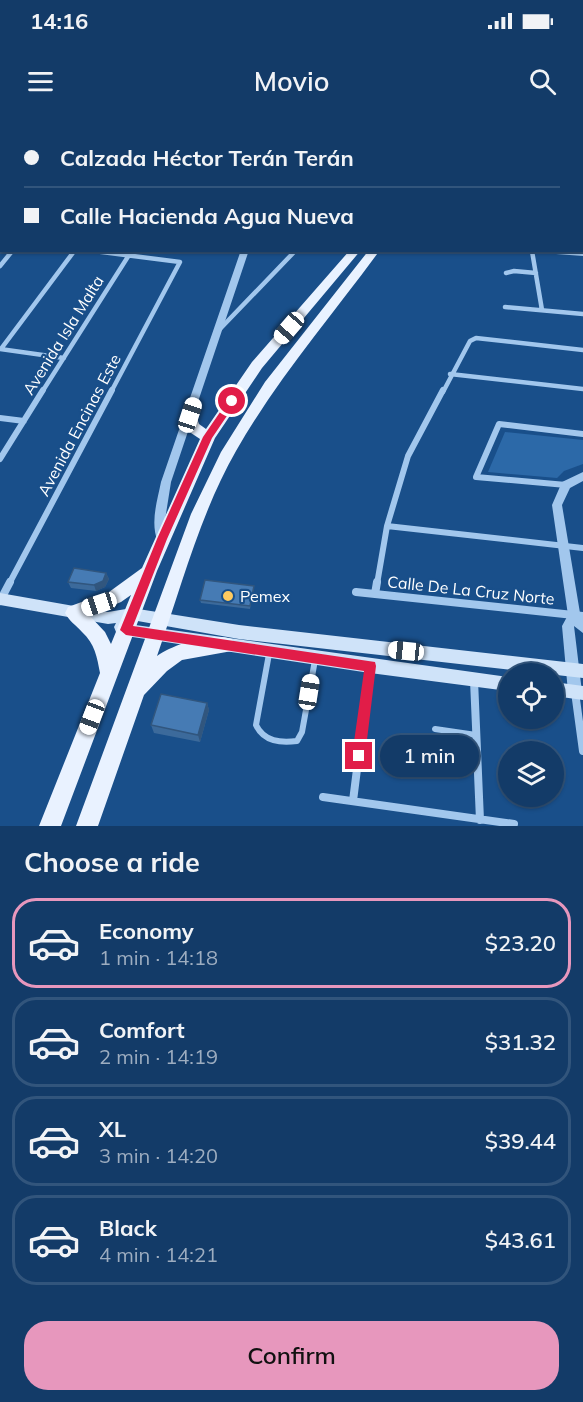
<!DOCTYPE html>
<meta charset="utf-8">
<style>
:root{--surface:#133b68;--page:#204671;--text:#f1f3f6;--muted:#9dadc0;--line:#32557c;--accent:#e797bd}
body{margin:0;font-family:Mulish,sans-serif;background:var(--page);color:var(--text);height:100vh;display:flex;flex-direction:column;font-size:22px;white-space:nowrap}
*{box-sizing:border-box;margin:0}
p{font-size:20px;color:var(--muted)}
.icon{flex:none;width:33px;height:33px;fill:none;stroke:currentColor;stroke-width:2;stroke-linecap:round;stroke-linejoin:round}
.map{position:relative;height:706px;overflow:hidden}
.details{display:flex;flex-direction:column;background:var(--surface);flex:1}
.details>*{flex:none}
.hud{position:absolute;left:0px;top:0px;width:584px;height:132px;box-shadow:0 2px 4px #0004,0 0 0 2px var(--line);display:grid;align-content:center;height:132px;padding:0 24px;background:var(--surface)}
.tools{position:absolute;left:498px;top:543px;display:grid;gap:12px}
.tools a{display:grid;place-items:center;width:66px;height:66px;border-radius:50%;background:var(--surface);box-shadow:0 2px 4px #0004,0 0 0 2px var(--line);font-size:30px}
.end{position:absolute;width:27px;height:27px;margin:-14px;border:8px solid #e11d48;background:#fff;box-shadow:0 0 0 3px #fff}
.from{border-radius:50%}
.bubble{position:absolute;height:42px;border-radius:21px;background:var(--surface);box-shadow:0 2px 4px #0004,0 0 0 2px var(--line);font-size:20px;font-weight:600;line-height:42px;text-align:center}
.car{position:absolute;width:18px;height:36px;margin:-18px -9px;border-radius:8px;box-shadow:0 0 4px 2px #0007;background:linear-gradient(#fff 24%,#345 0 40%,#fff 0 76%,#345 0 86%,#fff 0)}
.hud b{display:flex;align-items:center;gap:21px;height:57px;font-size:22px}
.hud b+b{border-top:2px solid var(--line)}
.hud i{width:15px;height:15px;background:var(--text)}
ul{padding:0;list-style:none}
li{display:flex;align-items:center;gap:18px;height:90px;margin:0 12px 9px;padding:0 12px;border:3px solid var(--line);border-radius:24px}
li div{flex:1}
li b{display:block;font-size:22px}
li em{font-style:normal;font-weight:600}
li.on{border-color:var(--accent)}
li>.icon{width:54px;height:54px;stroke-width:1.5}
h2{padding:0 24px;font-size:27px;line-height:72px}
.action{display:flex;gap:12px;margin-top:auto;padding:12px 24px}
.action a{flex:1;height:69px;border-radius:24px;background:var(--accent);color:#111;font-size:24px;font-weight:600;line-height:69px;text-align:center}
.status{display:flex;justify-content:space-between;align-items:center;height:42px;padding:0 30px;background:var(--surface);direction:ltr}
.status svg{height:16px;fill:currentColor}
header{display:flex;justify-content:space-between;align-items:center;height:78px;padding:0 24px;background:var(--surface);font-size:27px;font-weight:600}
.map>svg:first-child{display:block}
</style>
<div class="status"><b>14:16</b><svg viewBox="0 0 49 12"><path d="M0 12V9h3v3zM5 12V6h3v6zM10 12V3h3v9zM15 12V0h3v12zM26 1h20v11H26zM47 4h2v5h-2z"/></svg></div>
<header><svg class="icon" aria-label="menu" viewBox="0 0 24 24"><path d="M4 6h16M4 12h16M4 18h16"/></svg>Movio<svg class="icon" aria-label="search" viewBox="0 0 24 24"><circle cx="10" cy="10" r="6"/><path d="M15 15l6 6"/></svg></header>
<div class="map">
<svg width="583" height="706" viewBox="0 0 583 706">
<rect width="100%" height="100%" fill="#194f8a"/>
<path fill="#2c69a8" d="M505,312L583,320V344L564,351L557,358L488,352Z"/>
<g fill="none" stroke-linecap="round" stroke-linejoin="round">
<path stroke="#a2c7ed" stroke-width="6" d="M269,534L256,605C264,622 281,623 297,621L302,612L315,540
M435,609L476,615"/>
<path stroke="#a2c7ed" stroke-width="4" d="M197,0L215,2
M377,0L383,2
M562,0L564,2
M31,2L33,0
M158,2L160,0
M364,2L366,0
M0,32L2,30"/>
<path stroke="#a2c7ed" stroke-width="4.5" d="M582,124L583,127
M86,130L180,142L111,272
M532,131L542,190
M0,146L13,130
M506,153L514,151L536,153
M505,187L583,194
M219,210L296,130
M0,229L64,238
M1,229L75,130
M450,254L583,269
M42,272L129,135
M443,272L470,221L476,218L583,230"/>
<path stroke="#a2c7ed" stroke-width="6" d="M0,298L24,301
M0,339L43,270
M566,365L476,357L499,304L583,314
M387,406L583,428
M9,464L112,270
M377,464L387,406L408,336L443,270"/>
<path stroke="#a2c7ed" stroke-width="8" d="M356,472L583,496
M375,474L377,462
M0,481L10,462
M474,560L480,700
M575,572L583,631
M323,677L514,704
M353,681L370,546"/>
<path fill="#a2c7ed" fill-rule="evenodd" d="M296,0H302L295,2Z
M241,130H249L171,362L165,400L168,419L166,422L162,424L158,422C150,403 157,382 161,362Z
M526,130L583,132V136L529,132Z
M583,352V361L570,368L562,385L580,493L583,497V513L574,506L582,572L580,577L575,578L570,577L568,572L562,506L568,495L552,385L562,362Z"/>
<path fill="#cfe3f9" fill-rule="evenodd" d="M0,473L108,492L132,488L239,505L583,544V558L239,519L132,500L124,502L128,504L508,557V571L370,553L126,516L116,512L114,507L116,503L108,504L0,485Z
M554,562L583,566V580L554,576Z"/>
<path fill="#e9f2ff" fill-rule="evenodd" d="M459,0H468L458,2Z
M474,0H482L473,2Z
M350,130H361L262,248L215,318L157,451L61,706H39L100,553C97,537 95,524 82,512C76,505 69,501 65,493L68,487L109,472L142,448L200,319L188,311L183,295L185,292H195L199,304L206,309L252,242ZM131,475L111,524L105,512L89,495L121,482Z
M369,130H380C331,197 277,259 236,331C200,394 181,468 157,536C173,524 213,512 232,519L235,525L232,531L182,540L167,551L144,575L98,706H76L191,394L221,332L265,262Z"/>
</g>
<path fill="#3c6a9b" d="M106,453L109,459L105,467L96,471L71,468L68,462Z
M254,466L250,489L201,483L200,480Z
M207,583L209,590L200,622L154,613L151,605Z"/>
<path fill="#31567e" d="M106,453L109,459L105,467L96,471L94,465Z
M207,583L209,590L200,622L198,615Z"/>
<path fill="#467bb4" stroke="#31567e" stroke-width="1.5" d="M74,448L106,453L103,461L94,465L68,462Z
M205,460L254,466L250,486L200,480Z
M161,574L207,583L198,615L151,605Z"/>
<path fill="#e11d48" d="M229,279L237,281L212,318L167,419L133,506L375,542L376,546L365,636L363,641L359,643L354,641L352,636L364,551L126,515L120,510L157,419L203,317Z"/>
<circle fill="#ffca5f" stroke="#194f8a" stroke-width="2" cx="228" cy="476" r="6"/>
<g text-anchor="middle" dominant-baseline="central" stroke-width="4.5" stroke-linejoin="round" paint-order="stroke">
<g font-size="16" fill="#fff" stroke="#194f8a">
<text transform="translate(63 215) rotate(-58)">Avenida Isla Malta</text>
<text transform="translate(79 305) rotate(-62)">Avenida Encinas Este</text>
<text transform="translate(471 470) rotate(6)">Calle De La Cruz Norte</text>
</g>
<g font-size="16" fill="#fff" stroke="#194f8a" text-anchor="start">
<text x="240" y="476">Pemex</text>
</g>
</g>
</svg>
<div class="tools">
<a><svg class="icon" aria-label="locate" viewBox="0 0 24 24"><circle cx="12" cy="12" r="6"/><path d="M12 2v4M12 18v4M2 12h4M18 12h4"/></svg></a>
<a><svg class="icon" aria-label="layers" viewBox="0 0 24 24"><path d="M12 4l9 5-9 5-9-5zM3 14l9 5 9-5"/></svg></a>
</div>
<i class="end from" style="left:232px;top:281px"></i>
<i class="end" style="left:359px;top:636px"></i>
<div class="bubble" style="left:380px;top:615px;width:99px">1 min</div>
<i class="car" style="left:289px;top:208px;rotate:221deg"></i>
<i class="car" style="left:190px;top:295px;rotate:18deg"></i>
<i class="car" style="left:99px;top:484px;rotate:252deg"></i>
<i class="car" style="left:406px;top:531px;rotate:276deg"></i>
<i class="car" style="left:309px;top:572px;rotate:9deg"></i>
<i class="car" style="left:92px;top:597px;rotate:201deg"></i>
<div class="hud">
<b><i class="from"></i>Calzada Héctor Terán Terán</b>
<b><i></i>Calle Hacienda Agua Nueva</b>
</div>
</div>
<section class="details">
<h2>Choose a ride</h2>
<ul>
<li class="on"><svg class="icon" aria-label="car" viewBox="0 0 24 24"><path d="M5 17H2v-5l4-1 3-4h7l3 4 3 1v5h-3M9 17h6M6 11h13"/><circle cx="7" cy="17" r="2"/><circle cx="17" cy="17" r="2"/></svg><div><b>Economy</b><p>1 min · 14:18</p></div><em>$23.20</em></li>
<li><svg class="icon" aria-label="car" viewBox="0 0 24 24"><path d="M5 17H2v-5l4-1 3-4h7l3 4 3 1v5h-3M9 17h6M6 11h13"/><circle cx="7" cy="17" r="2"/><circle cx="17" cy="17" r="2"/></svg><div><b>Comfort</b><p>2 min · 14:19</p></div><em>$31.32</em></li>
<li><svg class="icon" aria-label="car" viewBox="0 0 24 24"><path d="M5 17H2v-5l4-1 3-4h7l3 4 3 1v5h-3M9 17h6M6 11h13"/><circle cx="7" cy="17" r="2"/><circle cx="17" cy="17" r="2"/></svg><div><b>XL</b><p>3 min · 14:20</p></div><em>$39.44</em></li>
<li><svg class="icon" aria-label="car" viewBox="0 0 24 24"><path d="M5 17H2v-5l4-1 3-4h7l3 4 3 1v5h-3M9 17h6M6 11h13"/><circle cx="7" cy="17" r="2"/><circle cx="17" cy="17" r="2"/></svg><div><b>Black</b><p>4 min · 14:21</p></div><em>$43.61</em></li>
</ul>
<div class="action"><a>Confirm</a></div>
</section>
